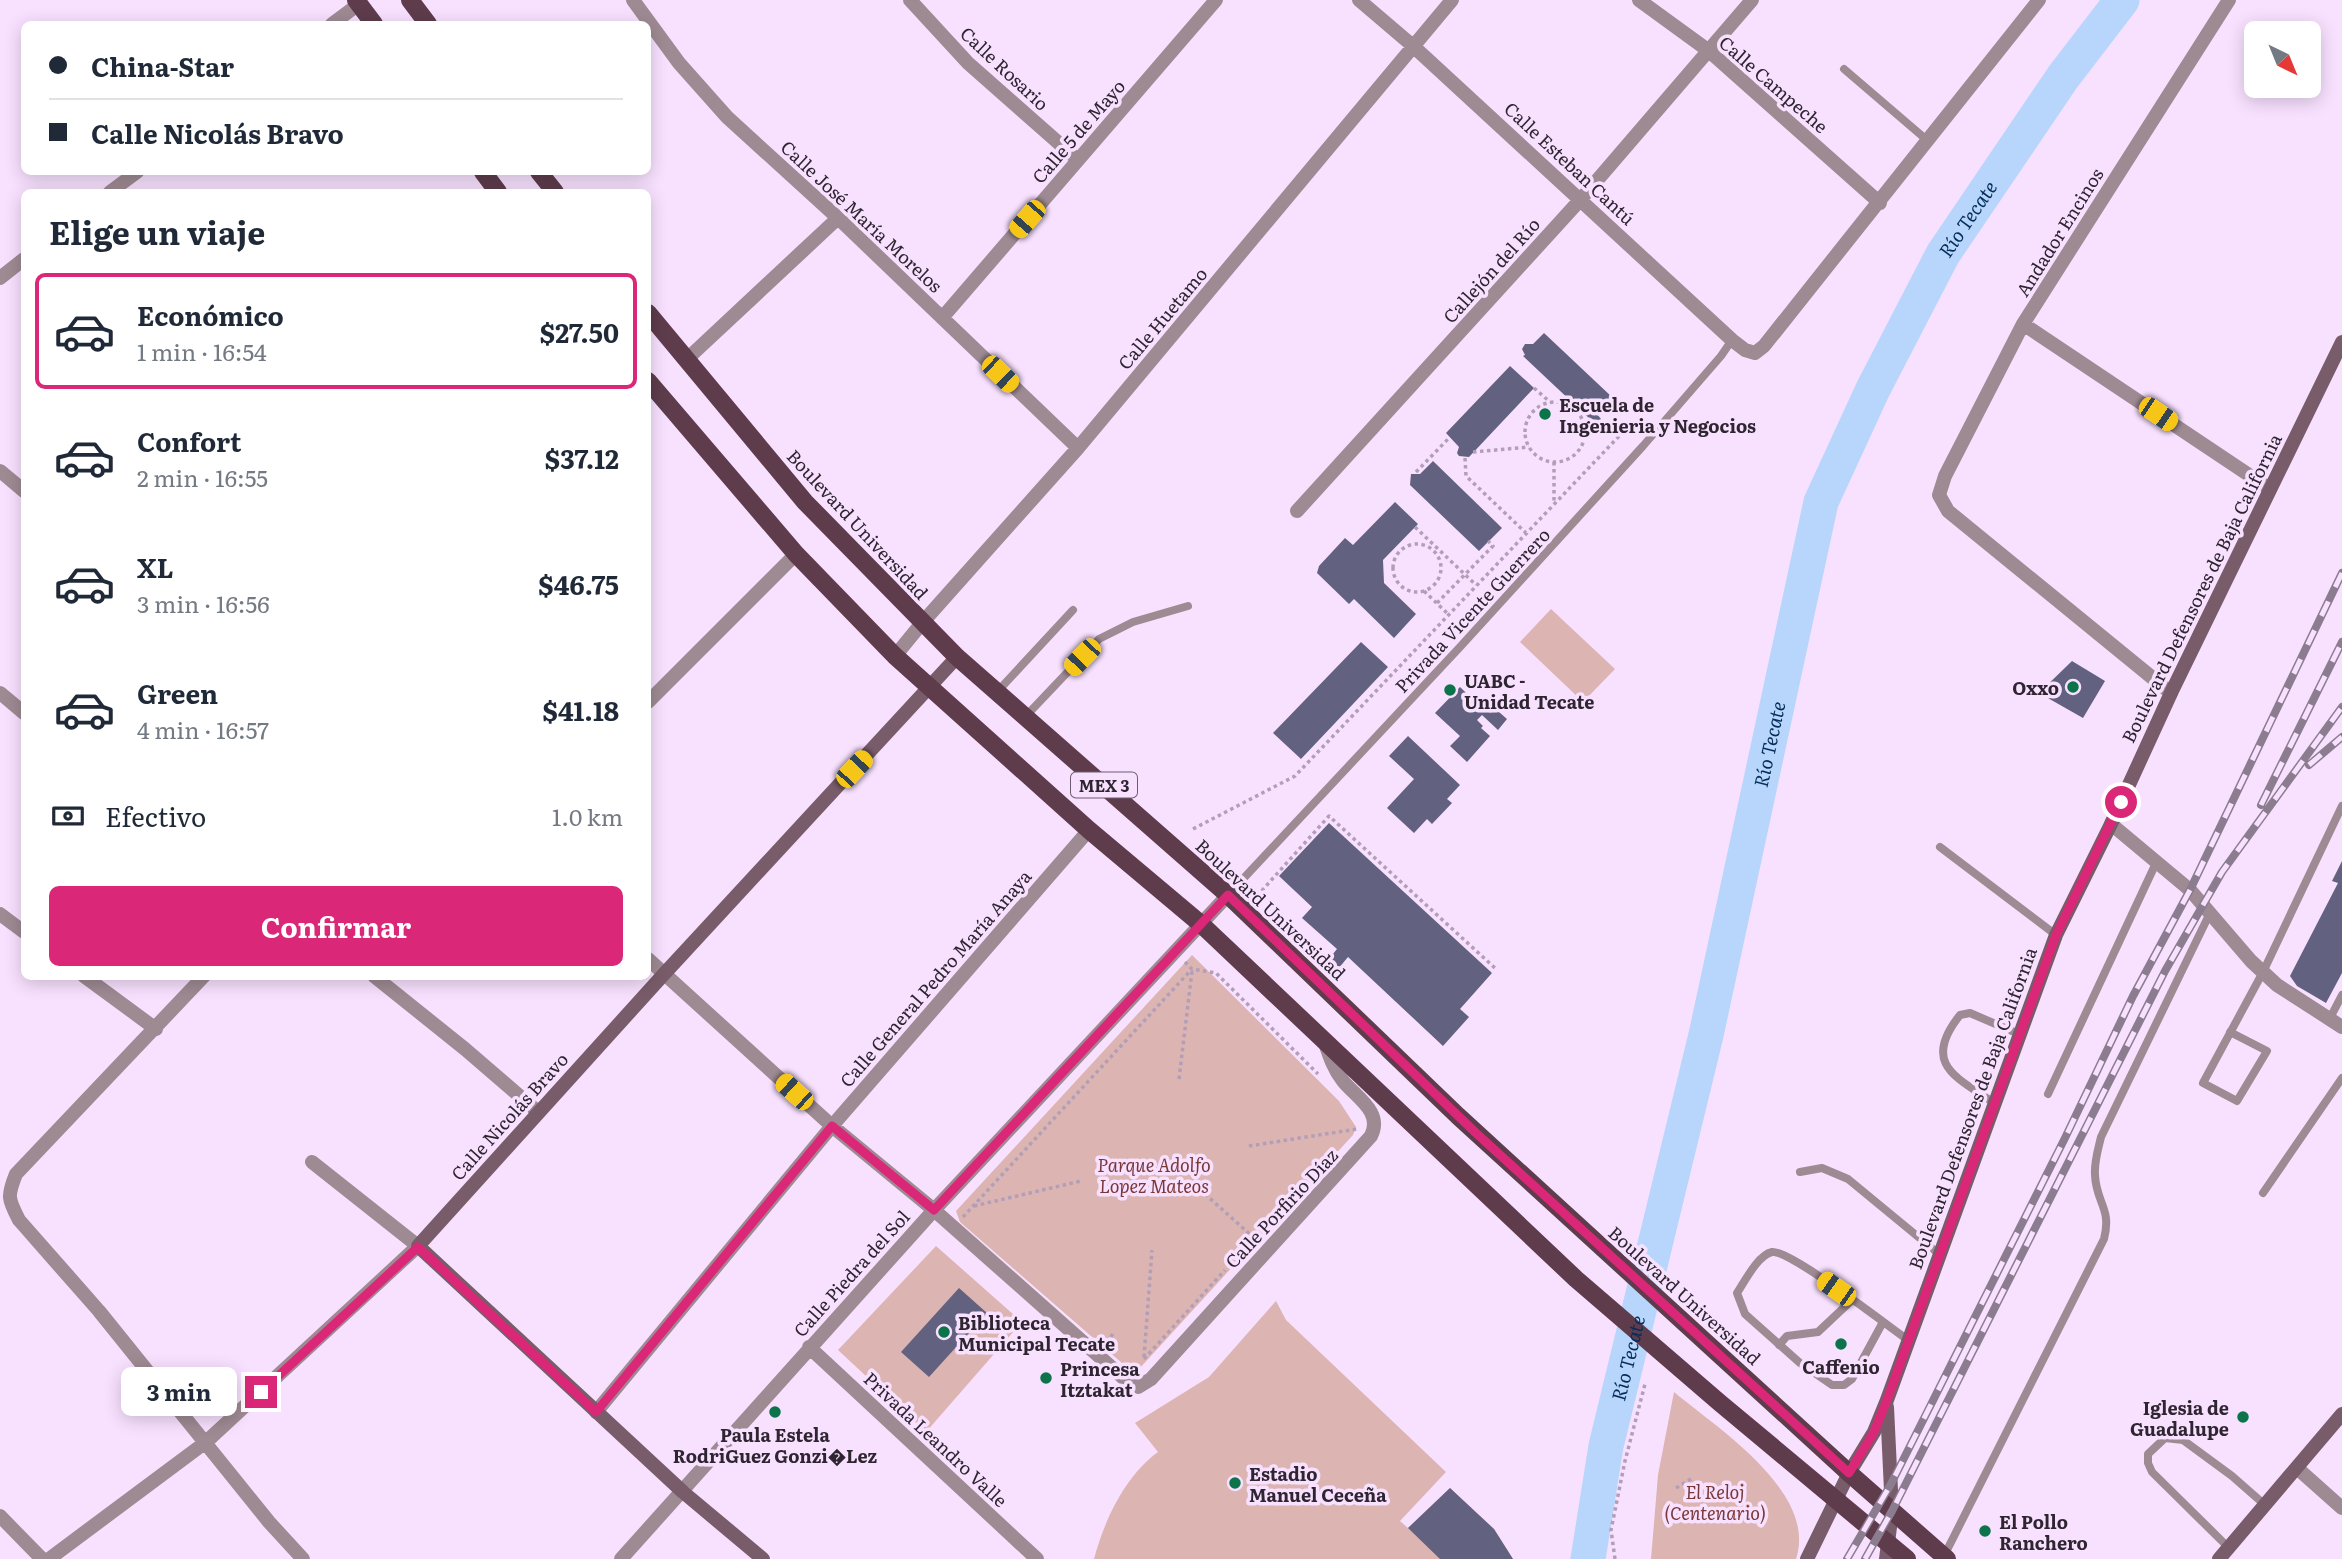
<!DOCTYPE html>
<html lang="es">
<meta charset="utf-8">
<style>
:root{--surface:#fff;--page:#f2f2f3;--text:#1f2937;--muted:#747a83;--line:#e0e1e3;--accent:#db2777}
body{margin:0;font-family:Literata,serif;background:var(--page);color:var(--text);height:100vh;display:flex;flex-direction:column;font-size:26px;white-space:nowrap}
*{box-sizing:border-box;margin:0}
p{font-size:23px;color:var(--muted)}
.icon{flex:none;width:38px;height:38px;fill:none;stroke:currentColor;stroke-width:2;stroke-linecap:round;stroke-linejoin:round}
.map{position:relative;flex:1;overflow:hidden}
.drawer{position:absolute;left:21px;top:189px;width:630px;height:791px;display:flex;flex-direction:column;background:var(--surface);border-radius:10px;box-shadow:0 4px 18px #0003}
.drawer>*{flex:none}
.hud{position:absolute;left:21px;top:21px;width:630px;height:154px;border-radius:10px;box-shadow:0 4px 18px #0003;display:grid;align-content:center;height:154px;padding:0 28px;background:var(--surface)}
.needle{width:46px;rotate:137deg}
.tools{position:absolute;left:2244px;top:21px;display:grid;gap:14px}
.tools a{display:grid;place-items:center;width:77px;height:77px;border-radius:10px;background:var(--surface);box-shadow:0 4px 18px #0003;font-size:35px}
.end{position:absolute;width:32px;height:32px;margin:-16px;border:9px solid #db2777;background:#fff;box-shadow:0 0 0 4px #fff}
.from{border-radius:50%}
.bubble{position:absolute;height:49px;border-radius:10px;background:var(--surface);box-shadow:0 4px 18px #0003;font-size:23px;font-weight:700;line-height:49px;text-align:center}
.car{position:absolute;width:21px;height:42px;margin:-21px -10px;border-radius:9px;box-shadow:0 0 5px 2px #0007;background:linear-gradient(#f5c518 24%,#345 0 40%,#f5c518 0 76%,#345 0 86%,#f5c518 0)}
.hud b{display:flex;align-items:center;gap:24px;height:66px;font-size:26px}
.hud b+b{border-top:2px solid var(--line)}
.hud i{width:18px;height:18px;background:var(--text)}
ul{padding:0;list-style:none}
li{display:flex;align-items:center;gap:21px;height:116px;margin:0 14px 10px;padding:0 14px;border:4px solid transparent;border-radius:10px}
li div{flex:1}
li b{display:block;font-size:26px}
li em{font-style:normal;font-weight:700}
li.selected{border-color:var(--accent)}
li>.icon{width:63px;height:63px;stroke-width:1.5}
h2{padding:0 28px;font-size:32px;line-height:84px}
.pay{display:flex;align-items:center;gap:18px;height:77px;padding:0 28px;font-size:26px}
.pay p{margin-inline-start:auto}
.action{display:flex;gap:14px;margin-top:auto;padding:14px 28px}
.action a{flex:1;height:80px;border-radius:10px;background:var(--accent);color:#fff;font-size:28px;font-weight:700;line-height:80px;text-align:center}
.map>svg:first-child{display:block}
</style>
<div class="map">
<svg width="2342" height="1559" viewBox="0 0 2342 1559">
<rect width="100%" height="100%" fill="#f8e1ff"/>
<path fill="#dcb4b2" d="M1551,609L1615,669L1583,702L1520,642Z
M1192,955L1339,1101L1356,1127L1353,1135L1139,1369L1130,1370L960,1222L956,1211Z
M936,1246L1022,1322L926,1432L838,1350Z
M1276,1301L1286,1320L1446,1472L1400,1521L1408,1528L1450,1488L1494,1529L1513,1559H1094C1104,1521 1125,1476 1158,1452L1135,1423L1209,1377Z
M1674,1392C1717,1428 1818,1492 1796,1559H1651L1658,1475Z"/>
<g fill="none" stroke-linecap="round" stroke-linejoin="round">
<path stroke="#b8d6fc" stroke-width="35" id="s1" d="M1588,1559L1606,1446L1706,1035L1821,502L1873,389L1943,254L2063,77L2122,0"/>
</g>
<path fill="#62617f" d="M1544,333L1613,398L1597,414L1601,419L1597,423L1593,419L1591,420L1523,356L1525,355L1522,349L1525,344H1533Z
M1510,366L1534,388L1469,457L1459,456L1457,453L1459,447L1446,433Z
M1433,461L1502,528L1479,551L1410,485L1411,474H1420Z
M1395,502L1418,524L1383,560L1384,583L1416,614L1394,638L1354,599L1349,604L1317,573L1319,566L1345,538L1353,545Z
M1361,642L1388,667L1301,759L1273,733Z
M2072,661L2105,681L2083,718L2039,693Z
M1460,687L1486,712L1491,705L1507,719L1498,730L1482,715L1477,720L1483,726L1481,728L1490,736L1467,762L1450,746L1460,736L1435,713Z
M1408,736L1460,785L1447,799L1452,803L1432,824L1427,819L1414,833L1387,808L1414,779L1389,756Z
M1329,823L1492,973L1460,1009L1469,1017L1443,1046L1348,957L1338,969L1328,960L1337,949L1302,918L1312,907L1279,876Z
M2342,861V973L2326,1003L2297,986L2290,976L2338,883L2332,881Z
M959,1288L987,1313L929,1377L901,1352Z
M1450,1488L1494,1529L1513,1559H1440L1408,1528Z"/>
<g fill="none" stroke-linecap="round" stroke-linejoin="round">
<path stroke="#b29fb7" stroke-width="3.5" stroke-dasharray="3.5 3.5" stroke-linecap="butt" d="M1534,388L1550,402
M1525 432a30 30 0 1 1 60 0a30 30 0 1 1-60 0Z
M1585,429L1623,432
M1473,452L1529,447
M1465,458L1466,476L1526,533
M1554,462V502
M1416,472L1450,437
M1415,527L1476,585
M1393 568a24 24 0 1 1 48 0a24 24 0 1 1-48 0Z
M1424,591L1448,614
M1437,603L1493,546L1488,541
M1193,829L1295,776L1623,432
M1257,896L1329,816L1496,969
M1185,962L1192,969L1216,973L1318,1074
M1179,1079L1192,971
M1249,1146L1357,1129
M1205,1194L1254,1238
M974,1206L1081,1181
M963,1217L1192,969
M1106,1342L1114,1333
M1144,1357L1152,1250
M1144,1359L1225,1270
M1676,1488L1691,1479
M1615,1559L1611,1530L1625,1461L1645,1384"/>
<path stroke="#9e8a93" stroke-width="8" d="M1844,69L1928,141
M997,692L1073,610
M1025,717L1099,639L1133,622L1188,606
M1940,847L2056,935
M1228,895L1460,647L1643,446L1721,356L1732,340
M2329,1020L2342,995
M2230,1032L2267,1051L2237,1101L2203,1083L2263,972L2342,806
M2048,1094L2156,863
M1994,1103C1956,1077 1921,1064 1960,1015L1970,1013L2019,1034
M1800,1172L1822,1168L1848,1179L1939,1254
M2263,1193L2342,1078
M1883,1322L1852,1379L1844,1385H1832L1800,1363L1745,1314L1737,1293C1745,1281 1758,1255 1772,1252C1789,1249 1888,1326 1908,1340
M1779,1345L1787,1336L1818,1332L1852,1300
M2229,1548L2152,1472L2148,1463V1454L2165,1438L2183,1440L2232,1476L2265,1505
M1944,1556L2104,1239C2112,1208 2096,1203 2095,1175C2094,1162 2098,1150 2101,1137L2210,913"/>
<path stroke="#9e8a93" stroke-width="14" d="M633,0L679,63L727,117L838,218L1078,448
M910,0L968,63L1078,160
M1359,0L1413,46L1732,340L1745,350L1755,353L1764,346L2039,0
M1639,0L1709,51L1880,203
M332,24L359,4
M110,192L137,172
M0,278L24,259
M942,318L1216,0
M2023,324L2270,489
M686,360L838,218
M0,471L24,491
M1297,511L1581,199L1752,0
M895,656L922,623L1078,448L1452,0
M0,693L24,713
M2171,693L1948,511L1939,495L1945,476L2023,324L2229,0
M648,702L796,554
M2111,824L2190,890L2251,961L2277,985L2342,1027
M0,914L24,932
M648,959L832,1126L934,1210L1128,1382L1138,1387L1151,1379L1371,1136C1383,1112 1357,1098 1343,1081C1333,1068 1329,1055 1324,1040
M84,976L156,1029
M204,976L16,1174C7,1196 8,1199 19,1220L99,1311L269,1522L303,1559
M374,976L465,1049L538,1112
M809,1347L1037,1559
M596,1412L832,1126L1089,830
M2297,1468L2342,1508
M0,1516L42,1559
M49,1559L206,1442L418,1246L312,1162
M621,1559L934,1210L1228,895"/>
<path stroke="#795c69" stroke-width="14" d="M763,1559L683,1492L418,1246L664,974L957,657
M1807,1559L1849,1473L1874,1432L1887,1400L2056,935L2111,824L2171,693L2342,342
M1886,1559L1892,1511L1887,1407
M2219,1559L2342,1414"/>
<path stroke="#5e3c4c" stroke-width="18" d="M356,0L374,24
M410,0L428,24
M483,172L498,192
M539,172L555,192
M648,313L805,502L957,657L1228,895L1458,1116L1849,1473L1947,1559
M648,381L796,554L895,656L1089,830L1202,925L1576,1279L1720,1403L1907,1559"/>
<defs>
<path id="rail" d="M2309,765L2342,737
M2261,805L2342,642
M1847,1559L1891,1484L2065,1138L2133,996L2190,890L2342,573
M1865,1559L1892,1511L2165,971L2222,872L2342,707"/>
</defs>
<use href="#rail" stroke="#8c7c90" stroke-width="8"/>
<use href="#rail" stroke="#f8e1ff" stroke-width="5" stroke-dasharray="16" stroke-linecap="butt"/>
</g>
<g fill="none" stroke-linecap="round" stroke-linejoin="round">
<path stroke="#db2777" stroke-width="9" d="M261,1392L418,1247L596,1412L832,1126L934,1210L1228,895L1476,1133L1849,1473L1874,1432L1887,1400L2056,935L2121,802"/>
</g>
<g fill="#0c734a" stroke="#f8e1ff" stroke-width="2.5">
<circle cx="1545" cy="414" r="7"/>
<circle cx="2073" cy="687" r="7"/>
<circle cx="1450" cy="690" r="7"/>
<circle cx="944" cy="1332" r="7"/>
<circle cx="1841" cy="1344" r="7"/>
<circle cx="1046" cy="1378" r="7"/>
<circle cx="775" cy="1412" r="7"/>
<circle cx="2243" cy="1417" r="7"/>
<circle cx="1235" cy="1483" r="7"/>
<circle cx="1985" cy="1531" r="7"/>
</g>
<g text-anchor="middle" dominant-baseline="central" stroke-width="7" stroke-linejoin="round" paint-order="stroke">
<rect fill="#f8e1ff" stroke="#6b5d6e" stroke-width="2" x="1071" y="772.5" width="66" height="25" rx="5"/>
<g font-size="16" font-weight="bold" fill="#2e2530">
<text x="1104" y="785">MEX 3</text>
</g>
<g font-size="18" fill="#2e2530" stroke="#f8e1ff">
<text transform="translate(1005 68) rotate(43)">Calle Rosario</text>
<text transform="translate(1774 84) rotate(41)">Calle Campeche</text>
<text transform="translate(1078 131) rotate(-49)">Calle 5 de Mayo</text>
<text transform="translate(1570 163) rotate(43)">Calle Esteban Cantú</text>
<text transform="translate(862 216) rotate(43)">Calle José María Morelos</text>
<text transform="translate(2059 232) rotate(-58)">Andador Encinos</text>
<text transform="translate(1491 270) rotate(-48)">Callejón del Río</text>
<text transform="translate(1162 318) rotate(-50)">Calle Huetamo</text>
<text transform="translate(858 524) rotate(47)">Boulevard Universidad</text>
<text transform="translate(2201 588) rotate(-64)">Boulevard Defensores de Baja California</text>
<text transform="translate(1472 610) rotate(-47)">Privada Vicente Guerrero</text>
<text transform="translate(1271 909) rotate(43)">Boulevard Universidad</text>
<text transform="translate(935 978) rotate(-49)">Calle General Pedro María Anaya</text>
<text transform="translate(1972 1108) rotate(-70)">Boulevard Defensores de Baja California</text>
<text transform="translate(509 1116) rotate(-48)">Calle Nicolás Bravo</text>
<text transform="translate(1281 1208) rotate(-47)">Calle Porfirio Díaz</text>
<text transform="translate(851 1273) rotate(-48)">Calle Piedra del Sol</text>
<text transform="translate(1685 1295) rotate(42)">Boulevard Universidad</text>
<text transform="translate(936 1439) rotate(43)">Privada Leandro Valle</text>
</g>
<g font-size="18" font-weight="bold" fill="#2e2530" stroke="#f8e1ff" text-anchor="start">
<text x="1559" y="404">Escuela de<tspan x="1559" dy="21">Ingenieria y Negocios</tspan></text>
<text x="1464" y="680">UABC -<tspan x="1464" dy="21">Unidad Tecate</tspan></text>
<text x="2059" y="687" text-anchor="end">Oxxo</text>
<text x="958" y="1322">Biblioteca<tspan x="958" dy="21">Municipal Tecate</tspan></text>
<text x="1841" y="1366" text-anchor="middle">Caffenio</text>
<text x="1060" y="1368">Princesa<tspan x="1060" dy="21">Itztakat</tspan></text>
<text x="2229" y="1407" text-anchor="end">Iglesia de<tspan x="2229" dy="21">Guadalupe</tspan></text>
<text x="775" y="1434" text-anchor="middle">Paula Estela<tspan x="775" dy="21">RodriGuez Gonzi�Lez</tspan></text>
<text x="1249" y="1473">Estadio<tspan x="1249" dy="21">Manuel Ceceña</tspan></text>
<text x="1999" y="1521">El Pollo<tspan x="1999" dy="21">Ranchero</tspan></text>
</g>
<g font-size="18" font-style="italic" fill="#793838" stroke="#f8e1ff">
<text x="1154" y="1164">Parque Adolfo<tspan x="1154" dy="21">Lopez Mateos</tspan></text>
<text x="1715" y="1491">El Reloj<tspan x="1715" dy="21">(Centenario)</tspan></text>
</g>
<g font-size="19" font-style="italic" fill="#042d5a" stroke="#f8e1ff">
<text stroke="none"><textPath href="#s1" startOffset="1402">Río Tecate</textPath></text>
<text stroke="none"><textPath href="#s1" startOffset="835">Río Tecate</textPath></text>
<text stroke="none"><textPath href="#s1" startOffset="205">Río Tecate</textPath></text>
</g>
</g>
</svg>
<div class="tools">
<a><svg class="needle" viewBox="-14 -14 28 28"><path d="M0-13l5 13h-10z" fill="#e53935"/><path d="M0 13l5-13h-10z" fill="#747a83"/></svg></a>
</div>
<i class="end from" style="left:2121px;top:802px"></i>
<i class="end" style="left:261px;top:1392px"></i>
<div class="bubble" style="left:121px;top:1367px;width:116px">3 min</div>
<i class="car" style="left:1027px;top:219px;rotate:221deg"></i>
<i class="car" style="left:1000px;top:374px;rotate:134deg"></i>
<i class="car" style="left:2158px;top:414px;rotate:124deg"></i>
<i class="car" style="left:1082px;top:657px;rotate:224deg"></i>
<i class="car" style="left:854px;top:769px;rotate:43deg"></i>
<i class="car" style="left:794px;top:1092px;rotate:312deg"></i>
<i class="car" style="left:1836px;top:1289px;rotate:305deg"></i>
<div class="hud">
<b><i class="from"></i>China-Star</b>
<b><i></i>Calle Nicolás Bravo</b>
</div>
<section class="drawer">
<h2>Elige un viaje</h2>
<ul>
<li class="selected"><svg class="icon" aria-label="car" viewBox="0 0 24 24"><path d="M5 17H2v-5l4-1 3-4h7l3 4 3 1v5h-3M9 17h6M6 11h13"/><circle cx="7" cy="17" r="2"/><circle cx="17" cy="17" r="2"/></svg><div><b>Económico</b><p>1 min · 16:54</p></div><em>$27.50</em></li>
<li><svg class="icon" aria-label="car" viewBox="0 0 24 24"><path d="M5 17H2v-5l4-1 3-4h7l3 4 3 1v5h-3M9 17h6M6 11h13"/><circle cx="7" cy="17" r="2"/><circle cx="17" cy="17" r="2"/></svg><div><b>Confort</b><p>2 min · 16:55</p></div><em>$37.12</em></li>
<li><svg class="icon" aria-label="car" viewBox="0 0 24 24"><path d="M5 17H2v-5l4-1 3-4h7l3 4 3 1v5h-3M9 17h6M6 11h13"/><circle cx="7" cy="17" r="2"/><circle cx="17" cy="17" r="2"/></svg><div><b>XL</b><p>3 min · 16:56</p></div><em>$46.75</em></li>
<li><svg class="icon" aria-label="car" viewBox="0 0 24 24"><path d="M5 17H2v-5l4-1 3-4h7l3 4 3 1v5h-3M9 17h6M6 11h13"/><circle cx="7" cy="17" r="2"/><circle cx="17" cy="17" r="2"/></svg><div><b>Green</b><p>4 min · 16:57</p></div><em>$41.18</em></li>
</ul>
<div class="pay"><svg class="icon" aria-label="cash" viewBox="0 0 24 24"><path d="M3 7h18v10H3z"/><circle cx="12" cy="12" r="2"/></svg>Efectivo<p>1.0 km</p></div>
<div class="action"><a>Confirmar</a></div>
</section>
</div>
